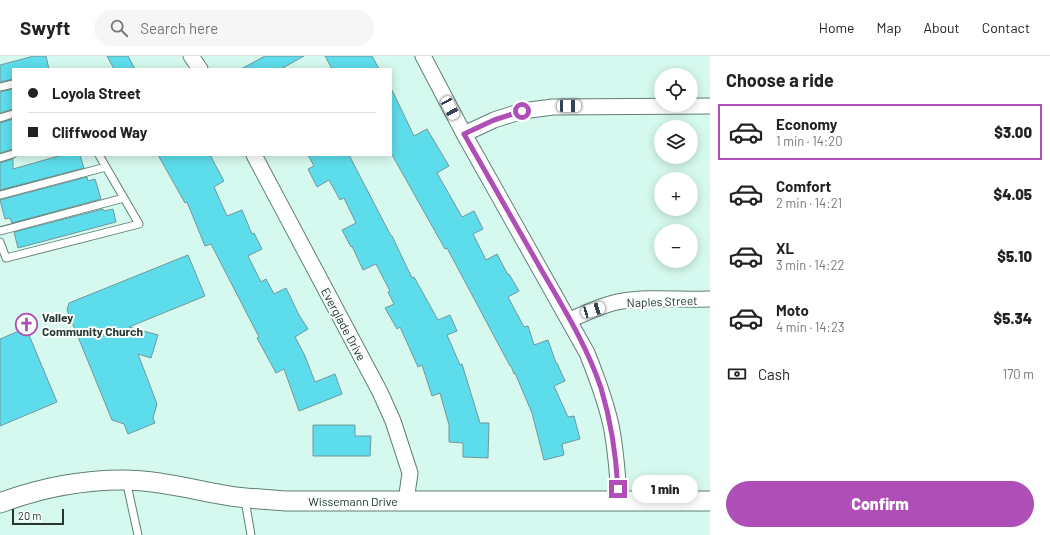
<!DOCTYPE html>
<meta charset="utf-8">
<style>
:root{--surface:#fff;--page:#f6f6f6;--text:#222;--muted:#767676;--line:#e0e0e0;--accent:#ae4eb6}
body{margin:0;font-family:Barlow,sans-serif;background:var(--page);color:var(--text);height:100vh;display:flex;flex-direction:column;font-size:15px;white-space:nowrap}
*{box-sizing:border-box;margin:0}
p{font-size:13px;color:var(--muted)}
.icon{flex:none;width:22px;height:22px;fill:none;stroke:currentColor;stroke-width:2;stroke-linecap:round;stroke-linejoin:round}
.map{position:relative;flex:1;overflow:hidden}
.side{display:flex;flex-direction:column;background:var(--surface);width:340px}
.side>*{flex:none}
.top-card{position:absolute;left:12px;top:12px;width:380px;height:88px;border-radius:0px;box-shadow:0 2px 10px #0003;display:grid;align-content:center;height:88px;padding:0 16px;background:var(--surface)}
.tools{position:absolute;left:654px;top:12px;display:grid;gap:8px}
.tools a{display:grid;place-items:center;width:44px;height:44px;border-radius:50%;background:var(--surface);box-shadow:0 2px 10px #0003;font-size:20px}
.scale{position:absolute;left:12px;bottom:10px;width:52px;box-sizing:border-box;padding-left:4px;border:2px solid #283632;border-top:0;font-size:11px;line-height:14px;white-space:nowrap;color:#283632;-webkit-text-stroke:3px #f8fffd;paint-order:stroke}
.end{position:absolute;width:18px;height:18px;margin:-9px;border:5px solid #ae4eb6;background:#fff;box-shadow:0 0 0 2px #fff}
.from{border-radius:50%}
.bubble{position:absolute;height:28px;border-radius:14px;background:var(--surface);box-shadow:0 2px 10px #0003;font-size:13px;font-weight:800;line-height:28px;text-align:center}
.car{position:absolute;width:12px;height:24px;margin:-12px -6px;border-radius:5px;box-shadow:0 0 3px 1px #0007;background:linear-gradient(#fff 24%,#345 0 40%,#fff 0 76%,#345 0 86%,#fff 0)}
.top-card b{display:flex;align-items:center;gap:14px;height:38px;font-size:15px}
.top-card b+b{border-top:1px solid var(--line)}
.top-card i{width:10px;height:10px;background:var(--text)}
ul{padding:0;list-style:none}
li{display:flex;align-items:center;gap:12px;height:56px;margin:0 8px 6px;padding:0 8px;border:2px solid transparent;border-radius:0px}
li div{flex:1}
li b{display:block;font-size:15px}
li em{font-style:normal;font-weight:800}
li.current{border-color:var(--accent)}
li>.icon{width:36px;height:36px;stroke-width:1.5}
h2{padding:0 16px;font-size:18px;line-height:48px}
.pay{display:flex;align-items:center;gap:10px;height:44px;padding:0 16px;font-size:15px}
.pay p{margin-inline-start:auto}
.primary-button{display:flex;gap:8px;margin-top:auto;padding:8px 16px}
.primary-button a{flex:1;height:46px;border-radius:24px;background:var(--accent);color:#fff;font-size:16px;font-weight:800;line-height:46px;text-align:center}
header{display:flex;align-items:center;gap:24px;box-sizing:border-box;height:56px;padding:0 20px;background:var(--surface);border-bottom:1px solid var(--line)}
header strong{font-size:19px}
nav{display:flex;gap:22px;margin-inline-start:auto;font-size:14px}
.search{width:280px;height:36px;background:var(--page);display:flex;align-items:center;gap:10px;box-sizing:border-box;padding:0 14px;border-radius:22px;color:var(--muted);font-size:15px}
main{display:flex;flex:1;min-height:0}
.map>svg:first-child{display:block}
</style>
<header>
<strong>Swyft</strong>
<div class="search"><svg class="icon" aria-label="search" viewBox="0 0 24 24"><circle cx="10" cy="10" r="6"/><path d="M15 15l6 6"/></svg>Search here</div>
<nav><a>Home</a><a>Map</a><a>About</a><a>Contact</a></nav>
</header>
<main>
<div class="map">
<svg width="710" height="479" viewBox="0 0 710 479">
<rect width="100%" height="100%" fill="#d5f9ee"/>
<path fill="#5dddeb" stroke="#73979b" d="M34,0H46L49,13H13V23L0,26V9Z
M107,0H128L135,13H114Z
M265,0H304L281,13H241Z
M325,0H372L379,13H332Z
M391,32L414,80L427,73L449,110L437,117L462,161L474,155L483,173L473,178L486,204L497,198L508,219L509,218L519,235L508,241L524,271L528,270L534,289L548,284L556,307H557L565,325L554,330L568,361L574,360L580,383L562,388L564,399L544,404L532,357L515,317L514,318L511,310H510L447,192L445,193L391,97Z
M13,33V53L0,57V36Z
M13,63V93L0,97V67Z
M62,99H80L84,112L0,134V107L13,103V113Z
M158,99H210L224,125L214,131L227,160L242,154L252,178L254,177L262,193L248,200L261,226L266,223L274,238L286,232L299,259L308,273L295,281L305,300L315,326L335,318L342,338L299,355L284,313L276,317L257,282L259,281L211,188L205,190L187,146L185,147Z
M308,99H349L391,180H392L412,222L414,221L438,264L450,259L457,275L447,279L460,309L462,308L480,367H489L488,402L463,401V387L449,386V369L440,337L432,340L422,309L418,311L400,271L397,273L385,252L394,248L388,236L390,235L376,208L363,214L352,190L351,191L342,174L356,167L344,142L340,144L329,124L317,131L308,113L314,110Z
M87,121L88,125L95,123L101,143L12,167L10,162L5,163L0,144Z
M103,153L104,155L113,153L116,166L18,192L14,176Z
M188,199L205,240L129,271L158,279L151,302L138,298L157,348L153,362L155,367L128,378L124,368L112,364L67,254L69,247Z
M26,272L57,346L0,370V283Z
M313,369H355V380H371L370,400H313Z"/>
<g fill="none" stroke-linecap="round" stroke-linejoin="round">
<defs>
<path id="service" d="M0,31L13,28
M0,62L13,58
M0,102L13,98
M0,139L106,111
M0,175L124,142
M0,186L6,202L139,168L99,99
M126,424L138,479
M245,444L251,479"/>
<path id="minor" d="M191,0L200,13
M423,0L464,78L587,297C597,322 607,348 612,374C616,398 618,421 619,445
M464,78L494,64L522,55L553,51L710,50
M254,99L380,336L393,365L410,417L406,445
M570,264C585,257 600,250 617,246C644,240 681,244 710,243"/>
<path id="tertiary" d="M0,447C40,432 79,424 122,424C158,424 194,434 230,440C248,443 267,443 285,445H710"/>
</defs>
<use href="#service" stroke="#5f8076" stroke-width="9"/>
<use href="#minor" stroke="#5f8076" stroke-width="17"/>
<use href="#tertiary" stroke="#5f8076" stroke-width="21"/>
<use href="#service" stroke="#fff" stroke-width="7"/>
<use href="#minor" stroke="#fff" stroke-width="15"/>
<use href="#tertiary" stroke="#fff" stroke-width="19"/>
</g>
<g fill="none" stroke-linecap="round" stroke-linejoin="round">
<path stroke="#ae4eb6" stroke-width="5" d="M522,55L494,64L464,78C490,124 516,169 542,215C564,253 587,290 601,332C611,365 616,398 618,433"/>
</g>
<defs>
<symbol id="church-ring" viewBox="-11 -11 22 22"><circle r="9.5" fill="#f8fffd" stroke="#ae4eb6" stroke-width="1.5"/><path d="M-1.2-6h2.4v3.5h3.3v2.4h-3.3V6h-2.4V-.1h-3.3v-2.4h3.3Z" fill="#ae4eb6"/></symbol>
</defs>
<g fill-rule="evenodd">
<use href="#church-ring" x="14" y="256" width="25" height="25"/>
</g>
<g text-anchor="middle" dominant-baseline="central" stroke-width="4" stroke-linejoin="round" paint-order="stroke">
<g font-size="12" fill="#283632" stroke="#f8fffd">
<text transform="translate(662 245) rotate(-2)">Naples Street</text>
<text transform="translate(344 268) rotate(62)">Everglade Drive</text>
<text x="353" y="445">Wissemann Drive</text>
</g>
<g font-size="12" font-weight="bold" fill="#283632" stroke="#f8fffd" text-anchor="start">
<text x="42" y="261">Valley<tspan x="42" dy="14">Community Church</tspan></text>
</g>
</g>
</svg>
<div class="tools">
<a><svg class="icon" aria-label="locate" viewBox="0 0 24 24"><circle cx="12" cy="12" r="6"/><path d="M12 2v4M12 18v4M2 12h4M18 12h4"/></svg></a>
<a><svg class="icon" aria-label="layers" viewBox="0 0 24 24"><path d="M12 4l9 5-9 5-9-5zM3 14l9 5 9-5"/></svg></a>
<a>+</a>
<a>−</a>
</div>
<div class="scale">20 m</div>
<i class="end from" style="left:522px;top:55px"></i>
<i class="end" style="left:618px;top:433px"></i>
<div class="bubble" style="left:632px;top:419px;width:66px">1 min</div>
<i class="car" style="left:569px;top:50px;rotate:90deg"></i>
<i class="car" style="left:450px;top:52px;rotate:152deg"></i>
<i class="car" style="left:593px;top:254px;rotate:73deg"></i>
<div class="top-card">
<b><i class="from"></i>Loyola Street</b>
<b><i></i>Cliffwood Way</b>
</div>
</div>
<section class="side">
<h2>Choose a ride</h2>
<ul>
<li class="current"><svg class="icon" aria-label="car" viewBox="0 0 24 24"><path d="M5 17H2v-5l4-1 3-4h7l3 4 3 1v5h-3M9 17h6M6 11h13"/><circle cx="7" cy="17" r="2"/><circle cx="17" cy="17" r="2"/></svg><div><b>Economy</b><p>1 min · 14:20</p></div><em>$3.00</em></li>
<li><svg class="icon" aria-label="car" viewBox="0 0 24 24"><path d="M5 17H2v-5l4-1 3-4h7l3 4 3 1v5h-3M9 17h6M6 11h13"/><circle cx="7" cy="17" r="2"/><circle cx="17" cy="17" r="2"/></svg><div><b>Comfort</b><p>2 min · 14:21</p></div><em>$4.05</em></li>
<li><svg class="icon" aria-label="car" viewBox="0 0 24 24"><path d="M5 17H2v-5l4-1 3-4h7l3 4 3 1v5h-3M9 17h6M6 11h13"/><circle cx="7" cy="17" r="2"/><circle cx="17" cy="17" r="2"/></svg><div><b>XL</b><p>3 min · 14:22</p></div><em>$5.10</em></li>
<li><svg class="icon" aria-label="car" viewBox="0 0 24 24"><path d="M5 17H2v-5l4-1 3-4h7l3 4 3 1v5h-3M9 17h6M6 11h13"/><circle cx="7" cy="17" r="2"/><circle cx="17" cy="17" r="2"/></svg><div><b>Moto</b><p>4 min · 14:23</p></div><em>$5.34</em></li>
</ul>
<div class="pay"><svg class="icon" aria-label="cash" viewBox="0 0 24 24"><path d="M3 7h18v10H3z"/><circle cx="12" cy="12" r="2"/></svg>Cash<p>170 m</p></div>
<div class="primary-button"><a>Confirm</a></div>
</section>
</main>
